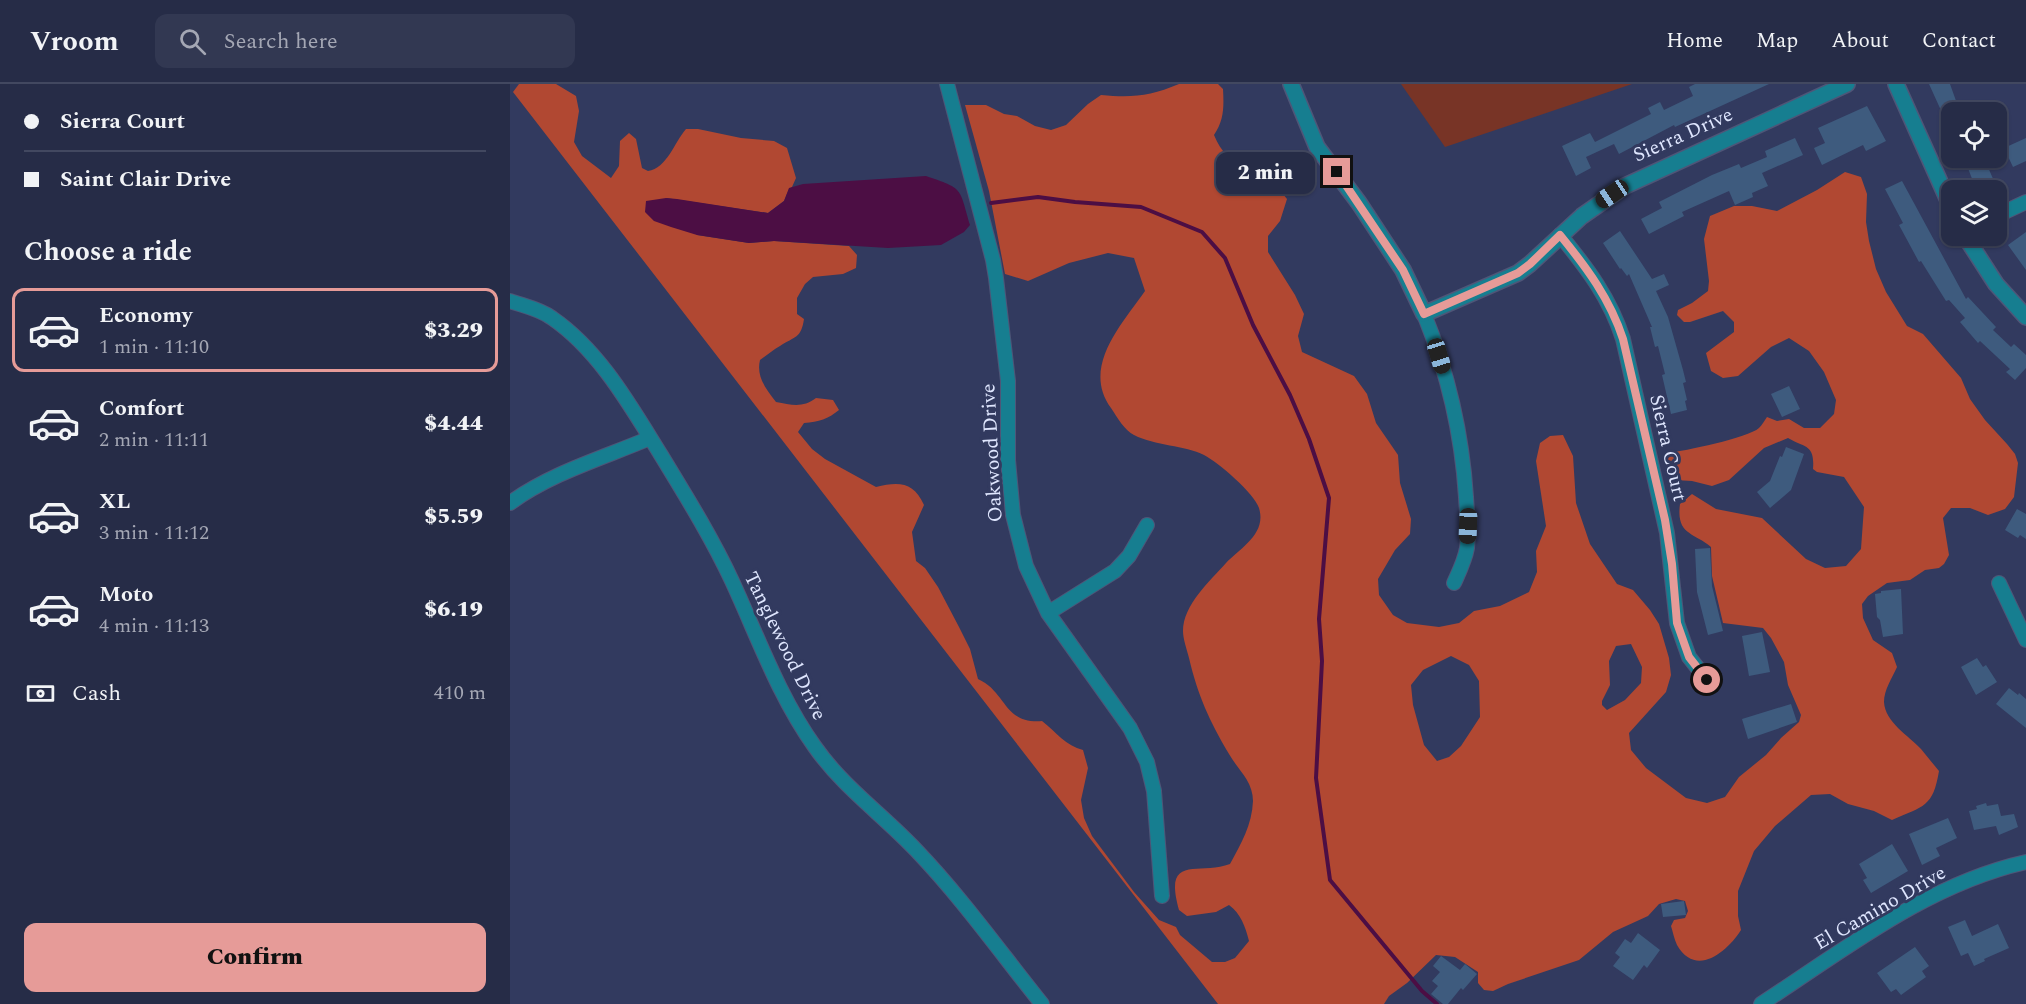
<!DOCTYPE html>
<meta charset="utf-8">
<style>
:root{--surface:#262c47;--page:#323852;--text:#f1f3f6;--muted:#a4a7b4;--line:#424860;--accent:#e69b98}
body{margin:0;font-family:Spectral,serif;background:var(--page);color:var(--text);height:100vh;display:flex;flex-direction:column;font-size:22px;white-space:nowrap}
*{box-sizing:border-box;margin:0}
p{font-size:20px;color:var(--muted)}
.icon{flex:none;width:33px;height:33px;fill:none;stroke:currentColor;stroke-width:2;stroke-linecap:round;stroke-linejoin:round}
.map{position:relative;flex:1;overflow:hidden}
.side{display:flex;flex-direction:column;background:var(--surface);width:510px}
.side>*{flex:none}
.hud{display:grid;align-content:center;height:132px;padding:0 24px;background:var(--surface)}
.fabs{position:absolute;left:1431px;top:18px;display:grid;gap:12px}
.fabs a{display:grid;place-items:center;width:66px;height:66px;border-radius:12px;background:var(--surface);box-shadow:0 2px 4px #0004,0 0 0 2px var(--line);font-size:30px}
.end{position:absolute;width:27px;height:27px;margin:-14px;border:8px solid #e69b98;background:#111;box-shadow:0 0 0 3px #111}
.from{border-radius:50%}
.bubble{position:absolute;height:42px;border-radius:12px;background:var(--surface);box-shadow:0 2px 4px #0004,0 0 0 2px var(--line);font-size:20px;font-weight:800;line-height:42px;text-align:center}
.car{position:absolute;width:18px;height:36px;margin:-18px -9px;border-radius:8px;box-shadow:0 0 4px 2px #0007;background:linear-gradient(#222 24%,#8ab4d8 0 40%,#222 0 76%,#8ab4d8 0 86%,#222 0)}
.hud b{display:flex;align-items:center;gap:21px;height:57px;font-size:22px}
.hud b+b{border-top:2px solid var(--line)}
.hud i{width:15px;height:15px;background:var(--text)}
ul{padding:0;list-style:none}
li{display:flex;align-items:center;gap:18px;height:84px;margin:0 12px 9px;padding:0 12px;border:3px solid transparent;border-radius:12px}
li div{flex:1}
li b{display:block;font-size:22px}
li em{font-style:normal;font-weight:800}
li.current{border-color:var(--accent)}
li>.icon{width:54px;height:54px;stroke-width:1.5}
h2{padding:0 24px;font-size:27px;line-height:72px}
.pay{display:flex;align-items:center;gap:15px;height:66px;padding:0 24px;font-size:22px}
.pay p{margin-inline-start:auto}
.button{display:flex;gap:12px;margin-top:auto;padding:12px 24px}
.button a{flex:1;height:69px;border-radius:12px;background:var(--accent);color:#111;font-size:24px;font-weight:800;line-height:69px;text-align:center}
header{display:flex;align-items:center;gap:36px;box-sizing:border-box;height:84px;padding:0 30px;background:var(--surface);border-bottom:2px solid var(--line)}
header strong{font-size:28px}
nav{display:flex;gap:33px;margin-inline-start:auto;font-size:21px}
.search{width:420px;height:54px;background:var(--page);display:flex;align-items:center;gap:15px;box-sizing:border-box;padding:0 21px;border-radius:12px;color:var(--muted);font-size:22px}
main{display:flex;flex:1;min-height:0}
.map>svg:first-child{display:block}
</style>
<header>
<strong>Vroom</strong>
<div class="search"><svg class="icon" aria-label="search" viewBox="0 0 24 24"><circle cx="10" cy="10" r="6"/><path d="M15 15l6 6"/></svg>Search here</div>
<nav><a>Home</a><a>Map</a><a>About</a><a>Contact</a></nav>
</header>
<main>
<section class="side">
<div class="hud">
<b><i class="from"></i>Sierra Court</b>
<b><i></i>Saint Clair Drive</b>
</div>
<h2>Choose a ride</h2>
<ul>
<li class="current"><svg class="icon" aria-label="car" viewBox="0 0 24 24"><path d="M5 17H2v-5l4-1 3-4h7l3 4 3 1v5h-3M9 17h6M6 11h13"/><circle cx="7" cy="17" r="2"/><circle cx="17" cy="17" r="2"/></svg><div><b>Economy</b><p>1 min · 11:10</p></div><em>$3.29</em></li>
<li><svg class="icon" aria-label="car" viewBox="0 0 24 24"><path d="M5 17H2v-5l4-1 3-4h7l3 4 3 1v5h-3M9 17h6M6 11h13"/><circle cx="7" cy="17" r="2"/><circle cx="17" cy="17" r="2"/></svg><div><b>Comfort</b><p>2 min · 11:11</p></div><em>$4.44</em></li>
<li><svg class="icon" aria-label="car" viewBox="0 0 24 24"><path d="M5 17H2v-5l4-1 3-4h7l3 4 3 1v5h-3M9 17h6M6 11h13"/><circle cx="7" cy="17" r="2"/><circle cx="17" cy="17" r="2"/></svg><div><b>XL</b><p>3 min · 11:12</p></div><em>$5.59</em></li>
<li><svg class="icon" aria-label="car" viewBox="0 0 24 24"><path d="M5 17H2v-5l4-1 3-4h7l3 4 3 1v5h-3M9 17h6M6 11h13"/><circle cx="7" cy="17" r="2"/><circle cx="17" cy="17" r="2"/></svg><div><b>Moto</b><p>4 min · 11:13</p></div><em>$6.19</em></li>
</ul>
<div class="pay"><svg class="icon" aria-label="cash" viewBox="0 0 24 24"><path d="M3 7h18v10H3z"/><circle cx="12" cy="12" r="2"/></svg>Cash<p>410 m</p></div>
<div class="button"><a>Confirm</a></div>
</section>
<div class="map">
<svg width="1516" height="920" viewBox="0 0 1516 920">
<rect width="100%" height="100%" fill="#323a5f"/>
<path fill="#783426" d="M891,0H1122L935,63Z"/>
<path fill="#b14832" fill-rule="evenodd" d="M9,0H46L66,12L69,27L64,58L72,72L101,94L109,82L110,57L119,49L126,55L132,84L138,87C157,84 164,59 176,45H188L231,54L264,57L277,64L286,94L282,103L279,105L274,117L258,129L156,114L187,151L239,159L264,157L339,162L347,171L346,184L333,190L303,193L295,200L287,214V230L294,235C291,255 285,252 270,262C263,266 257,271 250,276C246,293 256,305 266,318C282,321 293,324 306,314L323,316L329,326C318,335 309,338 294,339L288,348L302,365L315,375L366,403C389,397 404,398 414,421L402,448L406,477L415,484L428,503L449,543L460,565L468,595C497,608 493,640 532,637C546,648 556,662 573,666L578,684L571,716L574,734L582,752L624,808L649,836L666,843L670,851L702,878H715L725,874L739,857C735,842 731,830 719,821L706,828L677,832L669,826C653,769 688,792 720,780C731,760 742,741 743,717C743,697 728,686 719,670C699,636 688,612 679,574C677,566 673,555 673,547C673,521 700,497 716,479C730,464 757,450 749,424C744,409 709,379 694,371C675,361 645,362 624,351C615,347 607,333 601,324C571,283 612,240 635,207L624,174L598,169L559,179L518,197L495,190L479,107L455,21H476L494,30L507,32L525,42L541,46L556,41L578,20L591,11C623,14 640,12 669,0C677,0 699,0 708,0L713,5C714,23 714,36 704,51C719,87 738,75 762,97C767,102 772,109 777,115L770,137L758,152V168L785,211L794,230L788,252L792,268L844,292L857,310L866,339L888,371L890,399L901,435L900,450L885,466L868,495L869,511L883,531L897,539L929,543L949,539L964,527L990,522L1019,508L1027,488L1026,467L1036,442L1026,377L1030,359L1040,352L1053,351L1063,372L1066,419L1080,460L1107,500L1123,506L1140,526L1149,540L1159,574L1161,591L1156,608L1119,649L1121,666L1136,684L1176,714L1197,719L1215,713L1229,693L1256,671L1271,654L1289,638L1291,631L1278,601L1274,578L1261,554L1253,544L1213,539L1202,492L1201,463C1183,448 1166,451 1170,420L1182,410L1206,425L1252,434L1296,475L1315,484L1336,482L1351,465L1354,423L1334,393L1307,388L1303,385C1305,360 1295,364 1278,354L1254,364L1219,396L1202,402L1182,397L1165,396L1158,382V369C1174,367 1238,354 1249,344C1252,341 1255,336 1257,333L1267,337L1279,335L1294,344H1310L1324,330L1326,316L1314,288L1299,267L1279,254L1261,263L1228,292L1213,294L1201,287L1196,269L1224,248V238L1213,227L1180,238H1174L1167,231L1168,226L1182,219L1198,207L1199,197L1194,155L1200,132L1224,122H1242L1267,127L1307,106L1335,88L1351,93L1357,110L1356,138L1359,157L1366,185L1376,208L1397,242L1413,250L1451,294L1460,315L1475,336L1497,360L1505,370L1508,379L1504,413L1495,425L1478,431L1460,424H1441L1433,434L1439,471L1434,480L1429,484L1415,486L1400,496L1377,499L1358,512L1352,520L1353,534L1363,556L1382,569L1387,583C1382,594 1374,606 1374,618C1375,638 1399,652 1411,665C1417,672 1423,680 1429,687C1423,723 1414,722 1382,736L1364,727L1338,720L1320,710L1301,711L1265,742L1244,767L1228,807V832L1231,846C1217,868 1186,894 1167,861C1164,855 1163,848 1161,842L1164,836L1175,834L1178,827L1175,817L1166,815L1149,820L1138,832L1103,848L1069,876L998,900L983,907L974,906L968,899V888L945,873L926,871L897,899L879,912L874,920H708L3,8ZM1121,560L1132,583L1131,599L1115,616L1097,626L1092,621V617L1100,601L1099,577L1106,562ZM941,572L959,581L969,597L970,633L951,662L939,673L927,677L914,661L903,621L901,601L913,586Z"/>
<path fill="#4c0e44" d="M416,92C454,105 449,103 460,141L454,148L431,161L378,164L264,157L239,159L187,151L161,143L144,137L135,128L136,117L156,114L167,115L258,129L274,117L279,104L293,100Z"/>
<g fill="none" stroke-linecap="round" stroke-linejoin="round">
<path stroke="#4c0e44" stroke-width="4" d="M481,119L528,113L565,118L631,123L692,148L715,174L743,241L780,311L799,355L819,414L809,535L812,577L806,694L820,796L912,907L927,920"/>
</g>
<path fill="#3e5b7e" d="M1185,0H1259L1165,43L1164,41L1109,70L1104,60L1076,73L1081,84L1066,92L1052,62L1080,49L1085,58L1141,30L1138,24L1150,18L1154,26L1183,12L1179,3Z
M1419,0H1440L1450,28H1442L1434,33Z
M1357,22L1376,57L1356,67L1353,61L1312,81L1304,64L1315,59L1308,44Z
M1285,54L1293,71L1252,89L1258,102L1242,109L1243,113L1225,121L1219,107L1172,128L1174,132L1139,150L1131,135L1152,124L1149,118L1202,91L1229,80L1231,84L1257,73L1255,67Z
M1516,54V77L1503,83L1494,64Z
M1454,74H1474L1484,97L1466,105Z
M1392,97L1456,215L1458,213L1486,243L1483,246L1501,263L1504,260L1516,271V284L1505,296L1496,288L1500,285L1470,257L1468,259L1450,238L1455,234L1439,216L1436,217L1411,177L1409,178L1389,141L1393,139L1375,105Z
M1110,147L1142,195L1154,190L1159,201L1146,207L1158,233L1173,286L1176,298L1173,299L1177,316L1175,317L1177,326L1161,330L1152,291L1155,290L1148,262L1145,263L1140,243H1142L1119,190L1117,192L1111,184L1110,185L1093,159Z
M1516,148V186L1498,161Z
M1279,302L1290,325L1272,333L1261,310Z
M1276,363L1294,370L1281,406L1260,424L1247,408L1260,397L1270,372L1272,373Z
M1507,425L1516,430V455L1510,451L1508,454L1495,446Z
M1200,464L1202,502L1213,547L1198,551L1187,508L1185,465Z
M1391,505L1393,550L1373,553L1370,536L1367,533L1365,510L1371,509V507Z
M1252,548L1260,588L1239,592L1232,552Z
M1467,574L1473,583L1476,581L1487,598L1466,611L1451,583Z
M1499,604L1508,611L1509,609L1516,615V644L1486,620Z
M1281,620L1287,638L1238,655L1232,635Z
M1476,719L1477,722L1488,720L1491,732L1504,730L1508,743L1489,751L1486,742L1464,746L1459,727L1467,725L1466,722Z
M1438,734L1447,754L1426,764L1430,772L1412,781L1399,750Z
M1382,760L1398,787L1361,809L1353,796L1357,794L1349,780Z
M1174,817L1176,831L1153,833L1151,820Z
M1455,836L1462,852L1488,840L1499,864L1474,875L1475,877L1464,882L1458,869L1451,872L1438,843Z
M1128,849L1150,866L1137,884L1134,881L1123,896L1103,882L1110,873L1105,869L1115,855L1121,859Z
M1405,863L1419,882L1412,887L1416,893L1391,911L1386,905L1381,908L1367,889Z
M931,872L950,886L955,880L967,890L953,906L951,904L938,920H933L921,910L928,902L922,897L930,888L923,882Z"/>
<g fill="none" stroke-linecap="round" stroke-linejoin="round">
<defs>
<path id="minor" d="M437,0L483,176L486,194L498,297V376L503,431L516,482L538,529L620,644L637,678L644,707L652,812
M1486,132L1516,118
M1050,151C1077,184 1100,214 1113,255L1157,449L1167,539L1179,573L1197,596
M0,217C14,222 30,225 42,234C90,267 121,323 151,371C176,412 202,454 222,497C248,553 269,613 305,663C333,703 373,731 406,766C452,814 491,869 532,920
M914,230C938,289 952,350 956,413C957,430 959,447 957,464C955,476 949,488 944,499
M0,419C41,389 93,374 140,354
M1489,499L1516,556
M538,529L605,487L619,472L637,441
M1251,920C1334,866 1417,800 1516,778"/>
<path id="tertiary" d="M781,0L807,63L849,119L893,186L914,230L1008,189L1020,180L1072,132L1115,102L1337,0
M1386,0L1442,125
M1455,152L1486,200L1516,233"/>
</defs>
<use href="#minor" stroke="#4e5678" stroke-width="16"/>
<use href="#tertiary" stroke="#4e5678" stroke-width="18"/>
<use href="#minor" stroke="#167e90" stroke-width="14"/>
<use href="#tertiary" stroke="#167e90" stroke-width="15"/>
</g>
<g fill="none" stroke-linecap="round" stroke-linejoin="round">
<path stroke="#e69b98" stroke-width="8" d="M827,88L893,186L914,230L1008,189L1020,180L1050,151C1077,184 1100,215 1113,255L1155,436L1162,480L1167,539L1179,573L1197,596"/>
</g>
<g text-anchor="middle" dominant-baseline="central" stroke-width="6" stroke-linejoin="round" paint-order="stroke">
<g font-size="20" fill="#dfe6fe" stroke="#323a5f">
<text transform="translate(1173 51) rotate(-24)">Sierra Drive</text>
<text transform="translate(1158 364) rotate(77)">Sierra Court</text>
<text transform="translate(482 369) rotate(-93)">Oakwood Drive</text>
<text transform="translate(275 562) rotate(64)">Tanglewood Drive</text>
<text transform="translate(1370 824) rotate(-30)">El Camino Drive</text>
</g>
</g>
</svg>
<div class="fabs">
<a><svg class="icon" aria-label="locate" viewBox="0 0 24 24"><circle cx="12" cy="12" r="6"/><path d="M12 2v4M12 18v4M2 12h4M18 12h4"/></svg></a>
<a><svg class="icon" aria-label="layers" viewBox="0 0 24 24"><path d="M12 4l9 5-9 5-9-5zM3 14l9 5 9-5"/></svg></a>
</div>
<i class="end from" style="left:1197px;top:596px"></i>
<i class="end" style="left:827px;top:88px"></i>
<div class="bubble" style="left:706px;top:68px;width:99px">2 min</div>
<i class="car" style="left:1102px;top:110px;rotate:236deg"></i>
<i class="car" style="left:929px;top:272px;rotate:163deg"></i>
<i class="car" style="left:958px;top:442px;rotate:182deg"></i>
</div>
</main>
